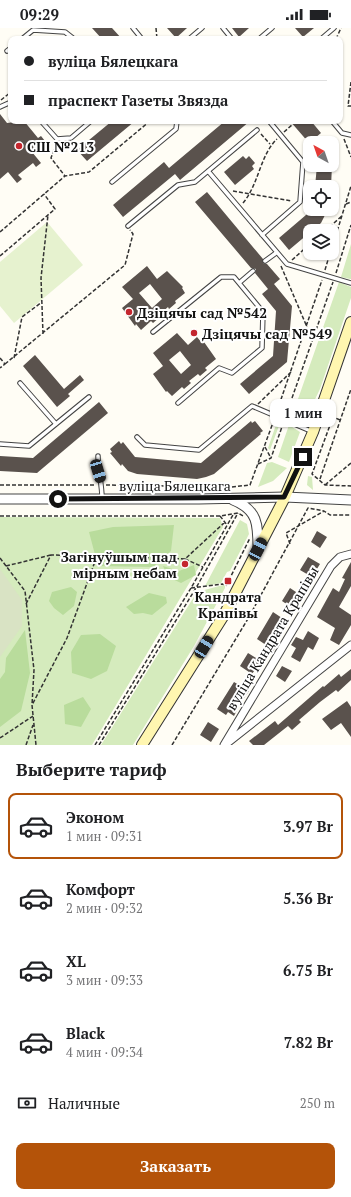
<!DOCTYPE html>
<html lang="ru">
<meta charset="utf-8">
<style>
:root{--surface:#fff;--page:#f6f6f6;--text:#202124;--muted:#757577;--line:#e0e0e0;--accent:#b45309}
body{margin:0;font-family:"PT Serif",serif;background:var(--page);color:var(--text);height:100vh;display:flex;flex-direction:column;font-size:15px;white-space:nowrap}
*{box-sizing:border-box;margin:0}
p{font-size:13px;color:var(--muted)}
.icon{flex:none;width:22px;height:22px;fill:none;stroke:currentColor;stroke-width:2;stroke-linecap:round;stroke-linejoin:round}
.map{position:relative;height:717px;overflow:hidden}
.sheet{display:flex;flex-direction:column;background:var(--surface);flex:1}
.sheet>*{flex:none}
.hud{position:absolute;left:8px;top:8px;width:335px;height:88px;border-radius:8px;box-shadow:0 1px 3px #0004;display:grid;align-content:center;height:88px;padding:0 16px;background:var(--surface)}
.needle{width:26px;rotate:320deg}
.fabs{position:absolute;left:303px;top:108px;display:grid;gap:8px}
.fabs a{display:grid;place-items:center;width:36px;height:36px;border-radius:8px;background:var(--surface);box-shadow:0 1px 3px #0004;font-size:20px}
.end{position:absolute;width:18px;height:18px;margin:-9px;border:5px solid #111;background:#fff;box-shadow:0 0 0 2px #fff}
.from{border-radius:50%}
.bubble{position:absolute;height:28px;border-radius:8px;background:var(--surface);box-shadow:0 1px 3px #0004;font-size:13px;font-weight:700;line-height:28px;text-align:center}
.car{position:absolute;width:12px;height:24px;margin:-12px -6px;border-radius:5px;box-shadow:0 0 3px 1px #0007;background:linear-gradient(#222 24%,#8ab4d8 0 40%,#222 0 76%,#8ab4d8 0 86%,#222 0)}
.hud b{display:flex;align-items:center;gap:14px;height:38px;font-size:15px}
.hud b+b{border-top:1px solid var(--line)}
.hud i{width:10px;height:10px;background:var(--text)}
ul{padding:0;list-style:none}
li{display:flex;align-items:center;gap:12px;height:66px;margin:0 8px 6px;padding:0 8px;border:2px solid transparent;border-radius:8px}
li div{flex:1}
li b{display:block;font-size:15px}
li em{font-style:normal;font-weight:700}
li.active{border-color:var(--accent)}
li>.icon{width:36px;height:36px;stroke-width:1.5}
h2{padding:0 16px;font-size:18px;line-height:48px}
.pay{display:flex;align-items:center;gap:10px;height:44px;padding:0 16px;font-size:15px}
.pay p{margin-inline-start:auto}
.action{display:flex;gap:8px;margin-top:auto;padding:8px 16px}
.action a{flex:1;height:46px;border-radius:8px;background:var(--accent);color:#fff;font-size:16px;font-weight:700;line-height:46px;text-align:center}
.status{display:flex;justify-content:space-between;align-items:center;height:28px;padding:0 20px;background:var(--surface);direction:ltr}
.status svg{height:11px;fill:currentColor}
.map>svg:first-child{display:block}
</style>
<div class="status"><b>09:29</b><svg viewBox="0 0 49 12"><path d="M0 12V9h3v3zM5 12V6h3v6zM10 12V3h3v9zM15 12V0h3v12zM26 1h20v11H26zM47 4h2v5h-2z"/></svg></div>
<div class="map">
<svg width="351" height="717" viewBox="0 0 351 717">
<rect width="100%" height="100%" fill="#fffdf5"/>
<path fill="#d5ebbd" d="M351,216V251H350L341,249Z
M339,254L351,259V270L320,361L305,392L301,394L291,391Z
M277,394L280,395L270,422L268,420Z
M289,397L300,404L289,434L278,429Z
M272,434L287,440L273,453L258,459L267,435Z
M308,448L312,449L313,462L307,457Z
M0,489L220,490L223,499L92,717H0Z
M240,492L247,496L249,506L230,543L227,544L221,555L205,558Z
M223,557L225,558V560L194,618L133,717H101L197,564Z"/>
<path fill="#b9dc9c" d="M174,497L171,523L153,539L98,538L89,504L113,499Z
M194,537L196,547L181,555L168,549L163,538L179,543Z
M71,559L77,564L74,578L63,587L54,580L49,573L52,564Z
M149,565L166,569L167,575L152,587L143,585L134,586L126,579Z
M25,602L30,645L21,683L0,699V651L5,644L6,630Z
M100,606L116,618L107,643L91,651L72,645L71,624L81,607Z
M83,669L91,681L81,699L65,696L64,677Z"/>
<path fill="#d9e3c4" d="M0,541L22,572V598L0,629Z"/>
<path fill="#e6f2cf" d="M47,194L83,237L14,295L0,278V234Z"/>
<path fill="#5a524d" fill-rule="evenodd" d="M92,0H112L122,11H102Z
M167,0H187L176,10Z
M232,0H249L239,9Z
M295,0H314L303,9Z
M0,86L7,95L24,93L38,110L41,108L45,113L32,124L41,135L36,139L33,135L18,147L22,151L17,155L8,144L0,151Z
M112,93H135L87,133L77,122Z
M225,93H250L180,152L175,146L123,189L113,177L164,134L169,140Z
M290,93H311L321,105L315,110L319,115H310V129L303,120L309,115Z
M243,128L246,131L249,128L255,135L252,138L254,141L235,157L224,144Z
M317,137H332L331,159H315Z
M207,164L263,231V235L267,236L280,251L274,256L292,278L287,334L249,366L240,356L273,328L276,283L262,266L268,261L255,245L256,241L251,240L195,174Z
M313,181H328L321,195L289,222L279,210Z
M147,238L157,251L167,243L183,259L182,260L185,265L175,273L176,275L169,281L168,279L159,287L160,289L153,295L151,293L141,302L136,296L135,298L122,280L133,271L122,259ZM150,256L162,271L152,280L139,265Z
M177,305L188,317L197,309L202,315L204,314L216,331L205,340L207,342L200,348L198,346L189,353L191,355L184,361L182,359L172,368L167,363L166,364L153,346L163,338L153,325ZM180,323L191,337L181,346L169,332Z
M35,327L64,361L80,347L84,352L68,366L70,368L57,379L23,338Z
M99,374L108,385L37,445L0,443V428L33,430Z
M251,393L252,395L255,393L263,403L260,405L261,406L214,446L206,449L197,451L137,446L128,443L122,436L121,438L110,425L112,424L110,421L119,413L121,416L123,414L135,429L201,435Z
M317,503L327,509L320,520L311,514Z
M308,529L320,536L312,549L300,542Z
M351,534V558L339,579L351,587V597L339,617L330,612L335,600L317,589L333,560L339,564L345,551L342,550Z
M290,560L302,568L294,581L282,573Z
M273,584L282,590L271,606L276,609L271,618L275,620L272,625L267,622L269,619L257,611Z
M308,603L319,610L313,622L308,619L300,634L291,629L296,620L291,617L296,609L303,612Z
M248,625L261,633L252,646L240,638Z
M282,638L292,643L285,654L276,648Z
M351,641V652L338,664L336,662L320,674L299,692L301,694L292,702L288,698L264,717H253L249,713L275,693L278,697L323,658L324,659L339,646L341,649Z
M234,654L249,663L244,670L239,666L232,677L238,680L234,688L228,684L226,687L217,681Z
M347,673L351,679V709L341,695L331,702L322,691Z
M208,694L219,701L211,714L200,707Z"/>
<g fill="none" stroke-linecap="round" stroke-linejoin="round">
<defs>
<path id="service" d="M133,0L142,11
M223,0L232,11
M22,11L33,2L65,4L74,11
M189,11L202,0
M259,11L272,0
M321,11L334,0
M7,23L11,20
M0,79L11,74
M41,93L57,111L71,110L91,93
M332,93L342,105L351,107
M208,143L287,236L351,255
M112,154L176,101L177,93
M128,198L178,157L195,154L257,102
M262,207L300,174L303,134L269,93
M265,233L276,225
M153,304L221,249H234L239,255L253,243
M20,355L56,396
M178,375L219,340L232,345L262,320L263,284L239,255
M137,409L145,417L199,422L252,378L313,404
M0,416L29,418L89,369
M98,428C98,443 102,456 102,470"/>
<path id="minor" d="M226,716L351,617
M224,717L331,538L340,529L351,526"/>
<path id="tertiary" d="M0,471H199L285,469L351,472
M233,472C258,482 258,496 258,521"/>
<path id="secondary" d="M142,717L224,587L285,469L313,404L351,294"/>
</defs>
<use href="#service" stroke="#444" stroke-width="5.5"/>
<use href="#minor" stroke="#444" stroke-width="9"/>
<use href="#tertiary" stroke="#444" stroke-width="11"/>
<use href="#secondary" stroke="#333" stroke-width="12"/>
<path stroke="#333" stroke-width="1.5" stroke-dasharray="4 2" stroke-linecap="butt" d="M156,0L157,11
M336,11L341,0
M9,28L11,34
M351,54L348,78H351
M1,72L11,64
M284,104L293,96
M261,106L270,116
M344,111L351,129
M56,116L51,130L65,148L89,144L150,93
M233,163L292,173
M243,175C259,156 260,127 277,111
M346,176L351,174
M325,203L343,187
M0,204L65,148
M332,220L351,158
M0,228L55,181L44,166
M292,232L310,216
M281,238L307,299
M325,242L330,225
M336,245L351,197
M43,306L41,250L48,187
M0,330L5,336L0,340
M14,330L22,289L42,274
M5,336L125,237L133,206L130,202
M258,376L291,344
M277,383L322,252
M286,387L333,254
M340,392L333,389L312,446L325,457L351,458
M265,419L271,430
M258,436L271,430L283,396
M320,451L351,361
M0,457H96
M106,457L231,459L250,457L274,392
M325,457L351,435
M175,458V462H188
M0,488H220L238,485L243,488
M220,488L227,497
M290,516L286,505L324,483L330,487H351
M97,528L185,531L225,494
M0,530L25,563L34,642L32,677L36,717
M185,531L203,539
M6,538L51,527
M191,560L223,556L226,558L250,510
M26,576L51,527L97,528L67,610L32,677
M0,710L33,688
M26,717L33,697
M95,717L191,560L233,487
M99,717L196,560L238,485
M172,717L249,589L308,480L324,483"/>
<use href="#service" stroke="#fff" stroke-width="3.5"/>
<use href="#minor" stroke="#fff" stroke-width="7"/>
<use href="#tertiary" stroke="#fff" stroke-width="9"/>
<use href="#secondary" stroke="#fff6b0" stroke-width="10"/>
</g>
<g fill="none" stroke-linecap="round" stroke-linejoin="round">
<path stroke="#111" stroke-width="5" d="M58,471L284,469L303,429"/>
</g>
<g fill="#c4262e" stroke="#fff" stroke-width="1.5">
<circle cx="19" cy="118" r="4"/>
<circle cx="129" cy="284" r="4"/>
<circle cx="194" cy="305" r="4"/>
<circle cx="185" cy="536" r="4"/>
<rect x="224" y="549" width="8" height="8" rx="2"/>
</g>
<g text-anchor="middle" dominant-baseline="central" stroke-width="4" stroke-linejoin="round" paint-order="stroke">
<g font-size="14" font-weight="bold" fill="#111" stroke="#fff" text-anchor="start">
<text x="27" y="118">СШ №213</text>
<text x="137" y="284">Дзіцячы сад №542</text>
<text x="202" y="305">Дзіцячы сад №549</text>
<text x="177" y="528" text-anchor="end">Загінуўшым пад<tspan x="177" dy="16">мірным небам</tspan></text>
<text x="228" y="568" text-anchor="middle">Кандрата<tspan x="228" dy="16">Крапівы</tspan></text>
</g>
<g font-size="14" fill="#111" stroke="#fff">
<text x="175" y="457">вуліца Бялецкага</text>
<text transform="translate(272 610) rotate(-59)">вуліца Кандрата Крапівы</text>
</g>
</g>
</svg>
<div class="fabs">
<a><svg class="needle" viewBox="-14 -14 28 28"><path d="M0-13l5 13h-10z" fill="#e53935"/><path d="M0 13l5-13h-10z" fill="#757577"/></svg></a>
<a><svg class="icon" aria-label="locate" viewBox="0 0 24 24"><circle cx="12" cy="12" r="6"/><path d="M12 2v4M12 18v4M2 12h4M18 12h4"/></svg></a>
<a><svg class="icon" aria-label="layers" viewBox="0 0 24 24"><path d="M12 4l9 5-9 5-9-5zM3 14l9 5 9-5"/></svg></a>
</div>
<i class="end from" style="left:58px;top:471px"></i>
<i class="end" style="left:303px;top:429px"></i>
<div class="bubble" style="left:270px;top:371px;width:66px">1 мин</div>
<i class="car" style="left:98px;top:443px;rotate:163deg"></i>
<i class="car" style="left:258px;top:521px;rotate:27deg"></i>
<i class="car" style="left:204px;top:619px;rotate:31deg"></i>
<div class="hud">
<b><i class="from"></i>вуліца Бялецкага</b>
<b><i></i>праспект Газеты Звязда</b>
</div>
</div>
<section class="sheet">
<h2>Выберите тариф</h2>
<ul>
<li class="active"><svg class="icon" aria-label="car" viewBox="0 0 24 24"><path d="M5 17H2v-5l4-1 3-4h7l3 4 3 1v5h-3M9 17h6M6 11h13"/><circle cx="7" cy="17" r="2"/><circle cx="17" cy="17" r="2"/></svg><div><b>Эконом</b><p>1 мин · 09:31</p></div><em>3.97 Br</em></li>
<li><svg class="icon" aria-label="car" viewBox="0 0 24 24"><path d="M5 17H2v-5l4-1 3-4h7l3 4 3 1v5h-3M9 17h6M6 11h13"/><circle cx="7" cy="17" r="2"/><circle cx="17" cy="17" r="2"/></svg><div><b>Комфорт</b><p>2 мин · 09:32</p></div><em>5.36 Br</em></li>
<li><svg class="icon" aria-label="car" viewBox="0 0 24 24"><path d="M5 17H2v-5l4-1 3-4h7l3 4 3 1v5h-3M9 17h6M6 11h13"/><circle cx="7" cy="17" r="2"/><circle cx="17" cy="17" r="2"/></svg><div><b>XL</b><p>3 мин · 09:33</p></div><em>6.75 Br</em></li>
<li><svg class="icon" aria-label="car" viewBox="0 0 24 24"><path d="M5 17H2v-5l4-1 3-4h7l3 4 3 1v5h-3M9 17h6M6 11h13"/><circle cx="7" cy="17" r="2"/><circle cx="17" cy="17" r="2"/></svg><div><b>Black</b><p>4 мин · 09:34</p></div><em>7.82 Br</em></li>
</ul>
<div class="pay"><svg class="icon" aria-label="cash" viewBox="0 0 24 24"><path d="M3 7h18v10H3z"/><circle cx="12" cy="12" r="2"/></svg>Наличные<p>250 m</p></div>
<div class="action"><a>Заказать</a></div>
</section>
